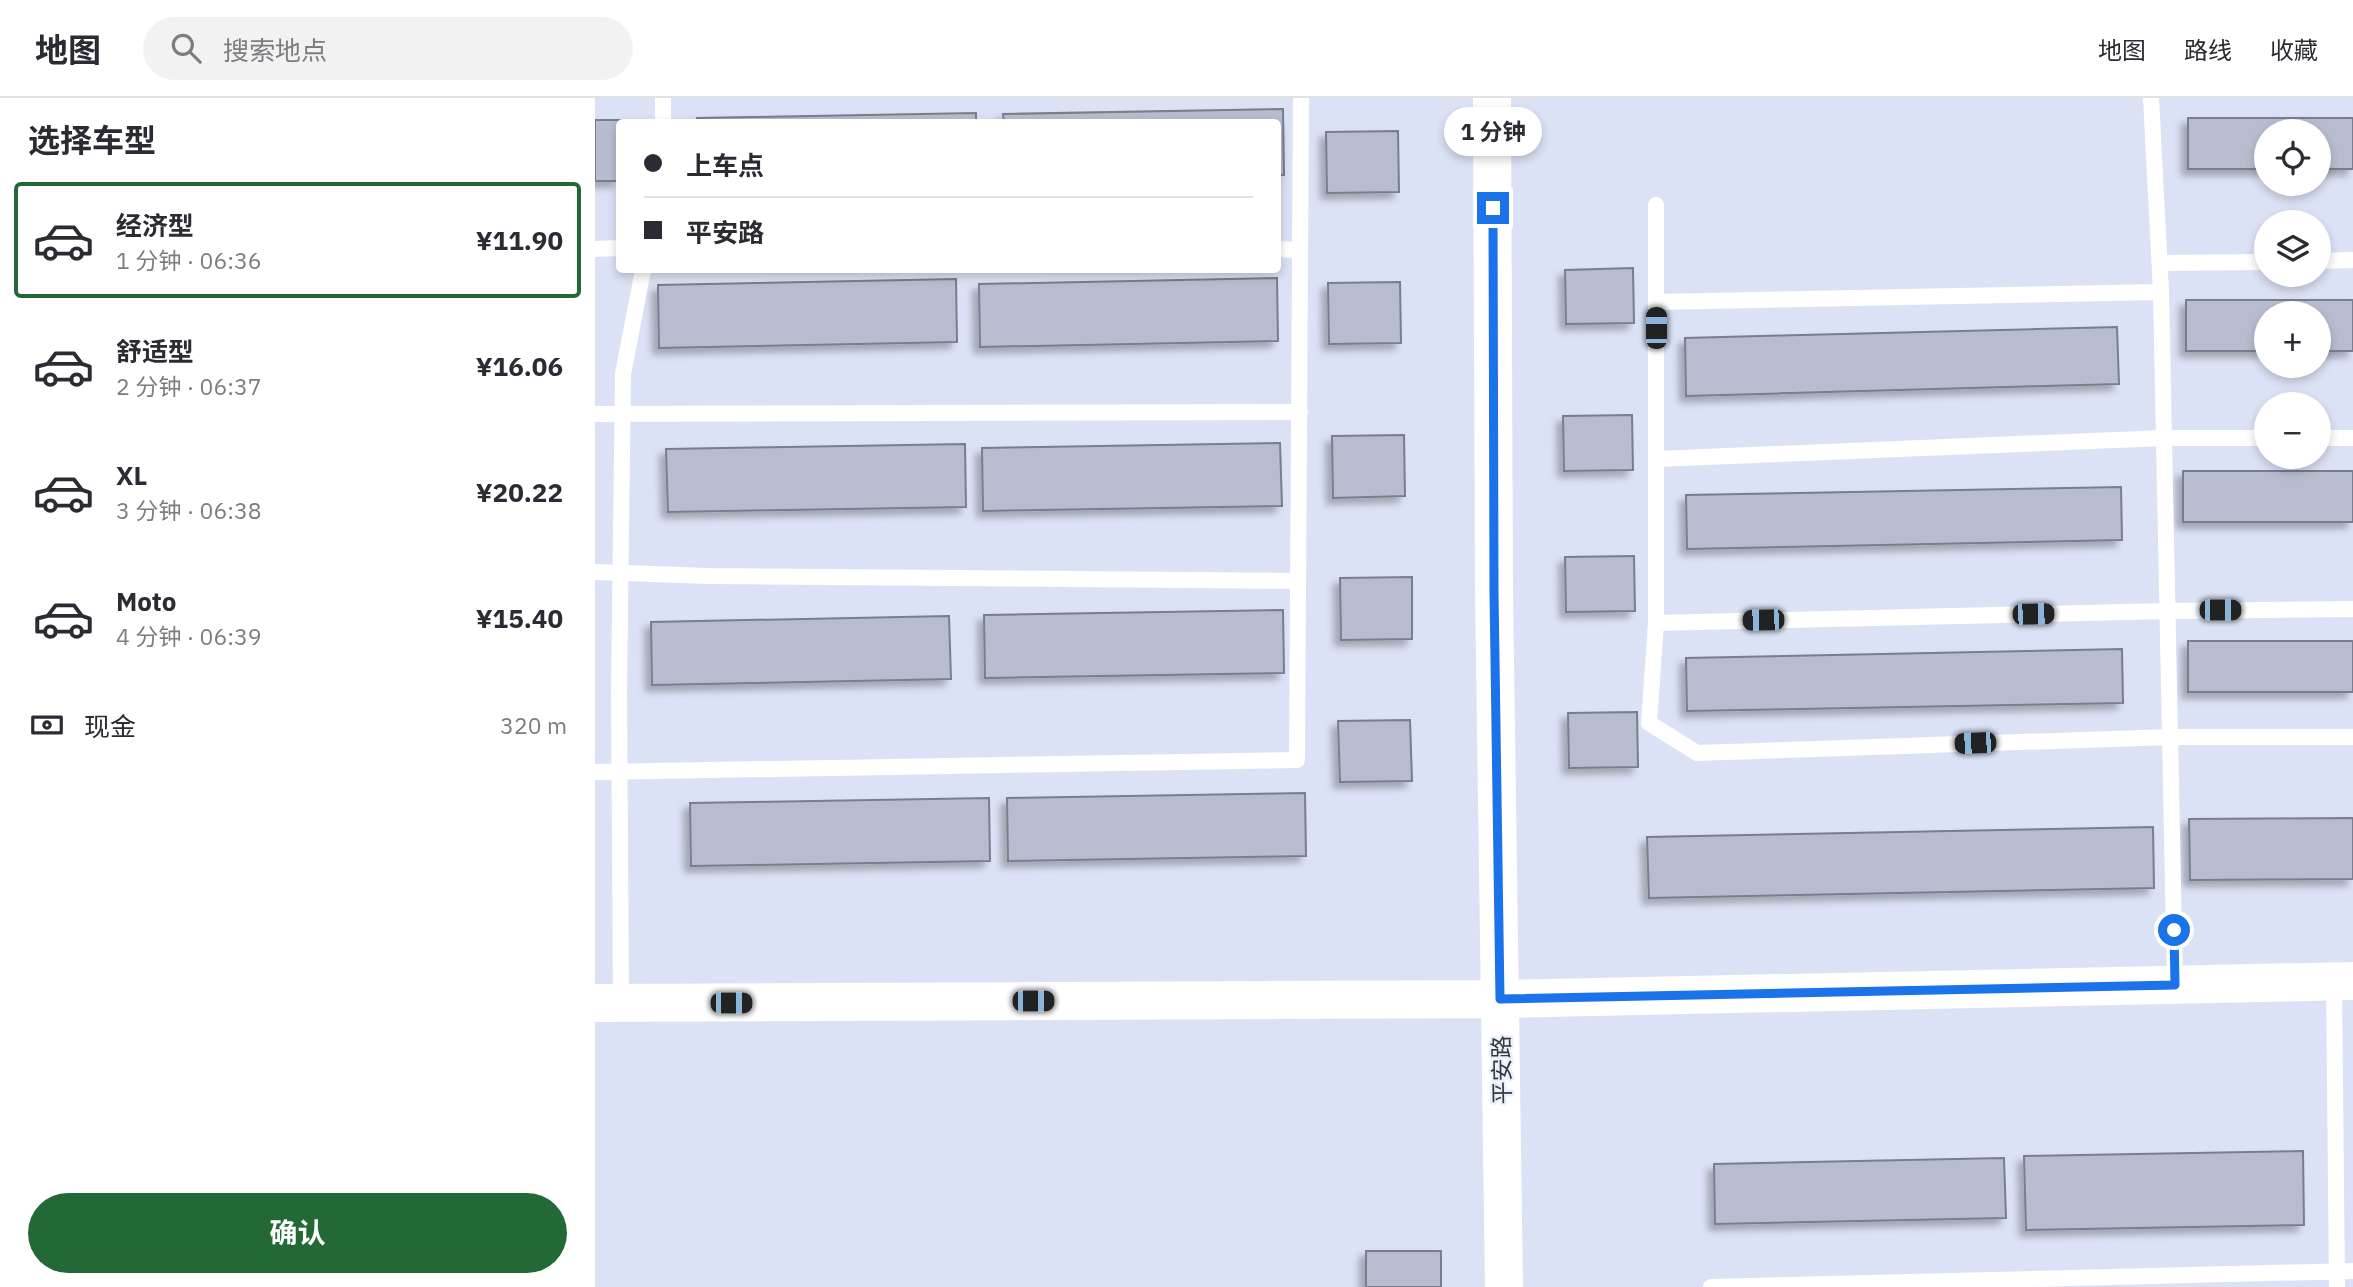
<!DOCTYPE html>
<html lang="zh">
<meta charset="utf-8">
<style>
:root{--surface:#fff;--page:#f2f2f3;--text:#2b2b33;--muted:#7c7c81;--line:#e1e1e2;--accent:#226936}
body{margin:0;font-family:"IBM Plex Sans","Noto Sans SC",sans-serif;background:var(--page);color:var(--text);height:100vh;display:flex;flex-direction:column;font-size:26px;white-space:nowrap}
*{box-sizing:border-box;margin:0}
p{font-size:23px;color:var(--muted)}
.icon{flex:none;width:38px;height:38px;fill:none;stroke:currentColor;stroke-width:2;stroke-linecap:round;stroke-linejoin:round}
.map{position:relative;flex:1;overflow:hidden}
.drawer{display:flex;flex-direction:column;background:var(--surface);width:595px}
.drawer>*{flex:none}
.top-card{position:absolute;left:21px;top:21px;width:665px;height:154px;border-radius:7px;box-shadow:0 4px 10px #0003;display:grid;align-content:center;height:154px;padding:0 28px;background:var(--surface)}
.fabs{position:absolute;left:1659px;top:21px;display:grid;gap:14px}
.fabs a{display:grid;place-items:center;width:77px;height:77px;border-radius:50%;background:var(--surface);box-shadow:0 4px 10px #0003;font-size:35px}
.end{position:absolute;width:32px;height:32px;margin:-16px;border:9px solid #1a73e8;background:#fff;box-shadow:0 0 0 4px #fff}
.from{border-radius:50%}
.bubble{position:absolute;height:49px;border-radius:24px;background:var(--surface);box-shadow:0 4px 10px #0003;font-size:23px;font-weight:700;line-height:49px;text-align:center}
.car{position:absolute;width:21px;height:42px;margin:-21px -10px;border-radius:9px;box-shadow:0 0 5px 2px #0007;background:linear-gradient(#222 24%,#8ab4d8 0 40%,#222 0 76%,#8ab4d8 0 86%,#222 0)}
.top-card b{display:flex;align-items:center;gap:24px;height:66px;font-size:26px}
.top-card b+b{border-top:2px solid var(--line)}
.top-card i{width:18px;height:18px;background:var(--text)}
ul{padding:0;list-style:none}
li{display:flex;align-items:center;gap:21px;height:116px;margin:0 14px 10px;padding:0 14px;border:4px solid transparent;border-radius:7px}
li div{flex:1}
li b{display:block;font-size:26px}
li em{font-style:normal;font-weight:700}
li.selected{border-color:var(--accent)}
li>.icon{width:63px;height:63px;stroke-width:1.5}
h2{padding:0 28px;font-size:32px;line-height:84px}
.pay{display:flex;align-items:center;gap:18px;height:77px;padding:0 28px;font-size:26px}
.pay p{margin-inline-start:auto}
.cta{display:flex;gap:14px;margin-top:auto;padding:14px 28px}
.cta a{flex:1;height:80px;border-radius:42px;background:var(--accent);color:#fff;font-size:28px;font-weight:700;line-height:80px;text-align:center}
header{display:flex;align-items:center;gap:42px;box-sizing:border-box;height:98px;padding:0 35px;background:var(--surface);border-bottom:2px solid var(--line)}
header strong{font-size:33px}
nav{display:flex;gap:38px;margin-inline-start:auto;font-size:24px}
.search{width:490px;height:63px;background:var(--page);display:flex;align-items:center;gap:18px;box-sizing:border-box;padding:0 24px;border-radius:38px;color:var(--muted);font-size:26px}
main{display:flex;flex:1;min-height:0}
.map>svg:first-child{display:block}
</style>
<header>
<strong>地图</strong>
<div class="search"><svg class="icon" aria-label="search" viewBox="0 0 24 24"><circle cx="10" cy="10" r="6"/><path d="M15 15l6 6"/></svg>搜索地点</div>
<nav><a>地图</a><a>路线</a><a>收藏</a></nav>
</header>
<main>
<section class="drawer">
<h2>选择车型</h2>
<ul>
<li class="selected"><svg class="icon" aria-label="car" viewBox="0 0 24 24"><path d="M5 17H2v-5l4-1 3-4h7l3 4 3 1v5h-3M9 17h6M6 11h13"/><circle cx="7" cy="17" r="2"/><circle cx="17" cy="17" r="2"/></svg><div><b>经济型</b><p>1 分钟 · 06:36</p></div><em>¥11.90</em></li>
<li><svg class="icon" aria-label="car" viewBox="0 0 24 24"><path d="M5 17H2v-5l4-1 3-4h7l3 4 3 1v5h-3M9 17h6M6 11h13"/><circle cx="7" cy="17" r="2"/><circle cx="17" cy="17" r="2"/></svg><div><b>舒适型</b><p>2 分钟 · 06:37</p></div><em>¥16.06</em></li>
<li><svg class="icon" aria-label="car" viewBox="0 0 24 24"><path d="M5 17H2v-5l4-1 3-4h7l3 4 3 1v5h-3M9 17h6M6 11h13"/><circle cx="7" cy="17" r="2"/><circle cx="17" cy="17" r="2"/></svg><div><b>XL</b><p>3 分钟 · 06:38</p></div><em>¥20.22</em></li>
<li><svg class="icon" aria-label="car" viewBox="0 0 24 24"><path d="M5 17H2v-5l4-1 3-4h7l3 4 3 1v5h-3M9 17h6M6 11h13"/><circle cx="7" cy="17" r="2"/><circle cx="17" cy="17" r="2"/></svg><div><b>Moto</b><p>4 分钟 · 06:39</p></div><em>¥15.40</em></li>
</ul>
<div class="pay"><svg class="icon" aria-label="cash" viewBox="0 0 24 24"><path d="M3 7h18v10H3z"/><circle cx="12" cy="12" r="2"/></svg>现金<p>320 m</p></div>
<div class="cta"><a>确认</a></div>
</section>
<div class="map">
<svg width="1758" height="1189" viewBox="0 0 1758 1189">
<defs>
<filter id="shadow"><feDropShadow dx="-6" dy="6" stdDeviation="3.5" flood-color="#0004"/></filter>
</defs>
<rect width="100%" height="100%" fill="#dce2f5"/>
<path fill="#b7bdcf" stroke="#787e8e" stroke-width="2" filter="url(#shadow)" d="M688,11L689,77H682V24H409L408,16Z
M381,15V24H102V20Z
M1593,20H1758V71H1724V33H1671V71H1593Z
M0,22H29V24H24V83H0Z
M803,33L804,94L732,95L731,34Z
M1038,170L1039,225L971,226L970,172Z
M682,180L683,243L385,249L384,186Z
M361,181L362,244L64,250L63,187Z
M805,184L806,245L734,246L733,185Z
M1591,202H1758V253H1724V215H1671V253H1591Z
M1522,229L1524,286L1091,298L1090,240Z
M1037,317L1038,372L969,373L968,318Z
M809,337L810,398L738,400L737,338Z
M685,345L687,408L388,413L387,350Z
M370,346L371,409L73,414L71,351Z
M1588,373H1758V424H1588Z
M1526,389L1527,442L1092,451L1091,397Z
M1039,458L1040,513L971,514L970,459Z
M817,479V541L746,542L745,480Z
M688,512L689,575L390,580L389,517Z
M354,518L356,581L57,587L56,524Z
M1593,543H1758V594H1593Z
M1527,551L1528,605L1092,613L1091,560Z
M1042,614L1043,669L974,670L973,615Z
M815,622L817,683L745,684L743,623Z
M710,695L711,758L413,763L412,700Z
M394,700L395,763L96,768L95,705Z
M1758,720V781L1595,782L1594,721Z
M1558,729L1559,790L1054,800L1052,739Z
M1708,1053L1709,1127L1431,1132L1429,1058Z
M1409,1060L1411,1120L1120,1126L1119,1066Z
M771,1153H846V1189H771Z"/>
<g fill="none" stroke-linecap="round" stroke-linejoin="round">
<path stroke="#fff" stroke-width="16" d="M68,0V24
M1556,0L1566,194L1580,886
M1061,107V525L1054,625L1102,655L1575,639H1758
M0,151L24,150
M682,151L705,152
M1724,163L1758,162
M1565,165L1671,164
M1061,204L1566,194
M0,316L705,314
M1724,340H1758
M1061,361L1569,340H1671
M0,474L114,478L703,483
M1061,525L1572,513L1758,511
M0,674L702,662L706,0
M1739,884L1742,1189
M26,905L24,593L28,276L48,172
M1116,1189L1758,1173"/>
<path stroke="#fff" stroke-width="38" d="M897,0L899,493L909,1189
M0,905L905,901L1758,883"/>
</g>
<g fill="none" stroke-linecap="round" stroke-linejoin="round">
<path stroke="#1a73e8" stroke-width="9" d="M898,110L899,494L905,901L1580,887L1579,832"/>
</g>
<g text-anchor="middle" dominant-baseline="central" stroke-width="5" stroke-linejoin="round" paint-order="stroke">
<g font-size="23" fill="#36383f" stroke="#eaf0fe">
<text transform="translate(906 972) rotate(-91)">平安路</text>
</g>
</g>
</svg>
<div class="fabs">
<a><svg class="icon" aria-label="locate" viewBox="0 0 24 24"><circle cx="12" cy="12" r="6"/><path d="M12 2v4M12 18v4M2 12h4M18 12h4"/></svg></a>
<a><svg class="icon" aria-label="layers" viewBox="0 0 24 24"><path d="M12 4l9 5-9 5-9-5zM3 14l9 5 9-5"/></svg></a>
<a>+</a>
<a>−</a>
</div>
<i class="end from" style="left:1579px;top:832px"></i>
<i class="end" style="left:898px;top:110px"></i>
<div class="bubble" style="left:849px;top:9px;width:98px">1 分钟</div>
<i class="car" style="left:1061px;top:230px;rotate:0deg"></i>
<i class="car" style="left:1625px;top:512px;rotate:90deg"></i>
<i class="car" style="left:1438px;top:516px;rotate:89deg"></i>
<i class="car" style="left:1168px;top:522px;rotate:269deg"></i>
<i class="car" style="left:1380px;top:645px;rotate:268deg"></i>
<i class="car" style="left:438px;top:903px;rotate:90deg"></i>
<i class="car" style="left:136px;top:905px;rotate:90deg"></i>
<div class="top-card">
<b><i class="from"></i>上车点</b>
<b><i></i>平安路</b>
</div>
</div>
</main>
